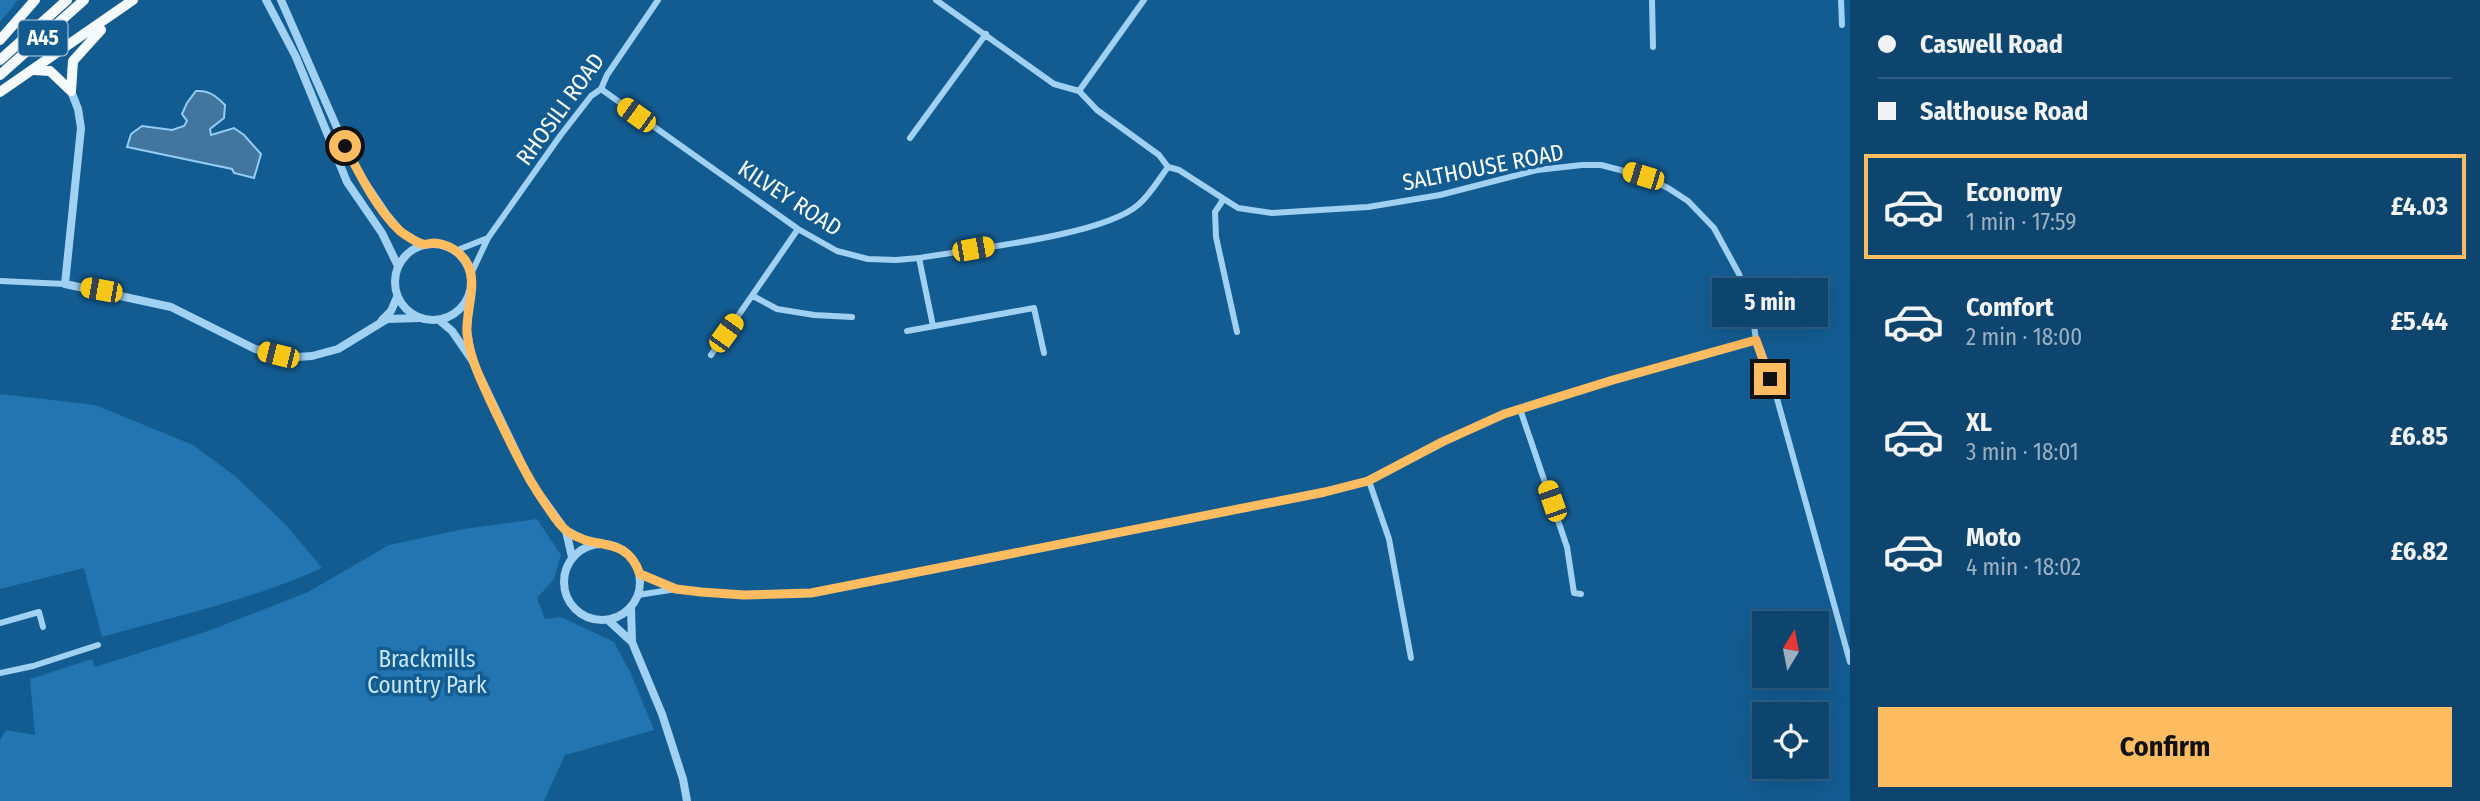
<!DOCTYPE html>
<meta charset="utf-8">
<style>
:root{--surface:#0e456e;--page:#174c73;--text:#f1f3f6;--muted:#9bb1c2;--line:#2e5d81;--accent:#ffbc61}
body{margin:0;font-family:"Fira Sans Condensed",sans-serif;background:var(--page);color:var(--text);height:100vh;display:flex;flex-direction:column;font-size:26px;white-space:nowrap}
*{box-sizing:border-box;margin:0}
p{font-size:23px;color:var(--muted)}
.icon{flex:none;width:38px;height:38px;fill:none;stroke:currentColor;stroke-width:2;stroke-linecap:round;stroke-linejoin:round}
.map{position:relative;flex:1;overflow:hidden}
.details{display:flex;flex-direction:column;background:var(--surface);width:630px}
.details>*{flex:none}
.guide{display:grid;align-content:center;height:154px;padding:0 28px;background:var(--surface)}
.needle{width:46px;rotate:10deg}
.controls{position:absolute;left:1752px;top:611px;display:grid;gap:14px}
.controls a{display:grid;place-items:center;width:77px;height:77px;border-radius:0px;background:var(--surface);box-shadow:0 7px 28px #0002,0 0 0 2px var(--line);font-size:35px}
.end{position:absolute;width:32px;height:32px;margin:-16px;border:9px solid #ffbc61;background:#111;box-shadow:0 0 0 4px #111}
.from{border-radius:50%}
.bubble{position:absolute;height:49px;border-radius:0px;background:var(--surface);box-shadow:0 7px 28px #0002,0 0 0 2px var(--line);font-size:23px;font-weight:700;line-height:49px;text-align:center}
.car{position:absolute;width:21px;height:42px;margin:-21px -10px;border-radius:9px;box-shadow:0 0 5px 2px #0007;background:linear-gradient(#f5c518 24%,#345 0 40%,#f5c518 0 76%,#345 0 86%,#f5c518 0)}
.guide b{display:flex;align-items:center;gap:24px;height:66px;font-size:26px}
.guide b+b{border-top:2px solid var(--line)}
.guide i{width:18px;height:18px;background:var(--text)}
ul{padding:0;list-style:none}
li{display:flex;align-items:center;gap:21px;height:105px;margin:0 14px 10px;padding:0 14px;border:4px solid transparent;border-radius:0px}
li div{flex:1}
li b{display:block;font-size:26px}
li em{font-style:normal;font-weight:700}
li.selected{border-color:var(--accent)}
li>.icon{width:63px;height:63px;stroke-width:1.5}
.button{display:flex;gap:14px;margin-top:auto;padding:14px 28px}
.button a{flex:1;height:80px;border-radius:0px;background:var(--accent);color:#111;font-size:28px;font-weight:700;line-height:80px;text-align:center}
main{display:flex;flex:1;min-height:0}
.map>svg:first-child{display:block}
</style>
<main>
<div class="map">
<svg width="1850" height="801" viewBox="0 0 1850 801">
<rect width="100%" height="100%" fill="#135c92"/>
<path fill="#2275b0" d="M0,0H18L0,22Z
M0,394L95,405L193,445L235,476L286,525L322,568C252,600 176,616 102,637L84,568L0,589Z
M537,519L561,555L554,579L537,598L545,619L561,617L614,642L631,674L654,730L565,755L544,801H0V740L6,730L35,735L30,679L92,659L95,667L211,630L308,592L389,545L464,529Z"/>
<path fill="#42769e" stroke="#92cdf5" stroke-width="2" d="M196,91C209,90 216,96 225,105L224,118L210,129L211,135L234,128L244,135L261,154L254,178L234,173L232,169L127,147L131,134L142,126L172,130L184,126L187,121L182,114L187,103Z"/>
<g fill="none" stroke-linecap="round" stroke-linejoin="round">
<path stroke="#a0d0f2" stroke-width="6" d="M936,0L1054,84L1079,91L1097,110L1159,155L1168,167L1179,170L1238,208L1272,213L1368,207L1440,195L1537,170L1582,165H1601L1643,176L1668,188L1688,201L1714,228L1739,274L1753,318L1756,340L1761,350L1776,395L1850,662
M1652,0L1653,47
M1841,0L1842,25
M601,89L798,229L837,251L868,259L896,260L919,258C970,249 1102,236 1138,205C1150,195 1159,179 1168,167
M1079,91L1144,0
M910,138L986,34
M1223,200L1215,212L1216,237L1237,332
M455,251L488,238
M919,258L933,326
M471,274L488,238L560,136L591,96L601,89L607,75L658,0
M0,281L65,284
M753,296L777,309L814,315L852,317
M907,331L1034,308L1044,353
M711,355L798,229
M1520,409L1567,547L1574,593L1581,594
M1369,481L1389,539L1411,658
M640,574L674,588
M638,595L676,589L726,595L811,593L1325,492L1369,481L1442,442L1504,414L1613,380L1756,340
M0,623L39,612L43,627
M0,673L33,666L98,645"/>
<path stroke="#a0d0f2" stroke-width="8" d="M266,0L296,57L347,182L382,233L398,266
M281,0L345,146L363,180L386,214L401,232L423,245
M71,91L78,109L81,128L65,284L171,307L255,349L297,357L312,356L338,349L387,319L420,318
M395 282a38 38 0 1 1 76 0a38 38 0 1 1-76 0Z
M470,297L467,329L471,357
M382,320L391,311L397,297
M439,320L452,331L472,360L530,481L566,531L572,557
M566,531L594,544
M564 582a38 38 0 1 1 76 0a38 38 0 1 1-76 0Z
M631,607L632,642L662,714L683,779L687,801
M608,620L632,642"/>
<path stroke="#f5faff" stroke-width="10" d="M0,40L35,0
M0,60L67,0
M34,70L50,71L71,91
M0,75L84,0
M71,91L73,61L101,30
M0,92L133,0"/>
</g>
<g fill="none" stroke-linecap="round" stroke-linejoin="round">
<path stroke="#ffbc61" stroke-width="9" d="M345,146C360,175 376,208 400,231C405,235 417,243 423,244C426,245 430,243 434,243C448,244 462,252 468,265C478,286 465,312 467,334C471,363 484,387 496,413C511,444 525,474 544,502C551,511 558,525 567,531C595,552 625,533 640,574L676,589L701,592L744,595L811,593L1325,492L1368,481L1442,442L1504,414L1613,380L1756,340L1770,379"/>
</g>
<g text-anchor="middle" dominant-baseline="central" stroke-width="7" stroke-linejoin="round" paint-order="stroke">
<rect fill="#135c92" stroke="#b8cede" stroke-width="2" x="18.5" y="20.5" width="49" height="35" rx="5"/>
<g font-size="21" font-weight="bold" fill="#fff">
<text x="43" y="38">A45</text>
</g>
<g font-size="23" fill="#fff" stroke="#135c92">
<text transform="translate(560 109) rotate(-54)">RHOSILI ROAD</text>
<text transform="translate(1483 167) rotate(-11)">SALTHOUSE ROAD</text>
<text transform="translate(790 198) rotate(33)">KILVEY ROAD</text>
</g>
<g font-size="23" fill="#c8e7fd" stroke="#135c92">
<text x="427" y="659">Brackmills<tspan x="427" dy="26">Country Park</tspan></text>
</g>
</g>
</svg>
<div class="controls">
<a><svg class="needle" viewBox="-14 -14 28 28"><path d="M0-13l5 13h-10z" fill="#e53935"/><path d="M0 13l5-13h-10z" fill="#9bb1c2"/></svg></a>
<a><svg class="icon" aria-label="locate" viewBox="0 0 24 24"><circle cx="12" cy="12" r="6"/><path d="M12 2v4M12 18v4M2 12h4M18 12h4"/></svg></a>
</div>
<i class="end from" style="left:345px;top:146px"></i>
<i class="end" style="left:1770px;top:379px"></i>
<div class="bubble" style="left:1712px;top:278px;width:116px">5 min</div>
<i class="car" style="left:636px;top:115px;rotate:306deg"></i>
<i class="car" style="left:1643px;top:176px;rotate:287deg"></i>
<i class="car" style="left:973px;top:249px;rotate:80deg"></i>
<i class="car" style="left:101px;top:290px;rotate:280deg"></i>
<i class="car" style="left:726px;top:333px;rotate:36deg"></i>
<i class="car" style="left:278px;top:355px;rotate:284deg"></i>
<i class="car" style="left:1552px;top:501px;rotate:341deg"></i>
</div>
<section class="details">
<div class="guide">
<b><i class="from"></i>Caswell Road</b>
<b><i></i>Salthouse Road</b>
</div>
<ul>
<li class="selected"><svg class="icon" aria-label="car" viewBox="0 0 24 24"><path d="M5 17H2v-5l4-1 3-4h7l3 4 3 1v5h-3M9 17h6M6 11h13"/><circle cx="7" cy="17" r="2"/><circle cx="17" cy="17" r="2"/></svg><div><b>Economy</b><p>1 min · 17:59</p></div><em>£4.03</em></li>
<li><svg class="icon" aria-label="car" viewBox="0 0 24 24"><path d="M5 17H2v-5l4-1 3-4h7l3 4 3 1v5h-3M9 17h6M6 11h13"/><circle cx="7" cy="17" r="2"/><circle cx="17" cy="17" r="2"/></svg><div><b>Comfort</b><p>2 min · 18:00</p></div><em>£5.44</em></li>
<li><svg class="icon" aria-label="car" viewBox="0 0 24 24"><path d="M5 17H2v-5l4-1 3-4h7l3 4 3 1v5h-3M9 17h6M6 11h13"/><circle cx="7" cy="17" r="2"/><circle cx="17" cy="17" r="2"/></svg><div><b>XL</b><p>3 min · 18:01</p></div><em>£6.85</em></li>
<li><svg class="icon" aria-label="car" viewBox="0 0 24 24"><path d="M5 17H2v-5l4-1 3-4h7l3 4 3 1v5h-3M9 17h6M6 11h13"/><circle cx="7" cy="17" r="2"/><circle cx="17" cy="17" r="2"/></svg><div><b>Moto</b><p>4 min · 18:02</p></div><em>£6.82</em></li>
</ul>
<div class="button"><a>Confirm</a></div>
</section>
</main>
